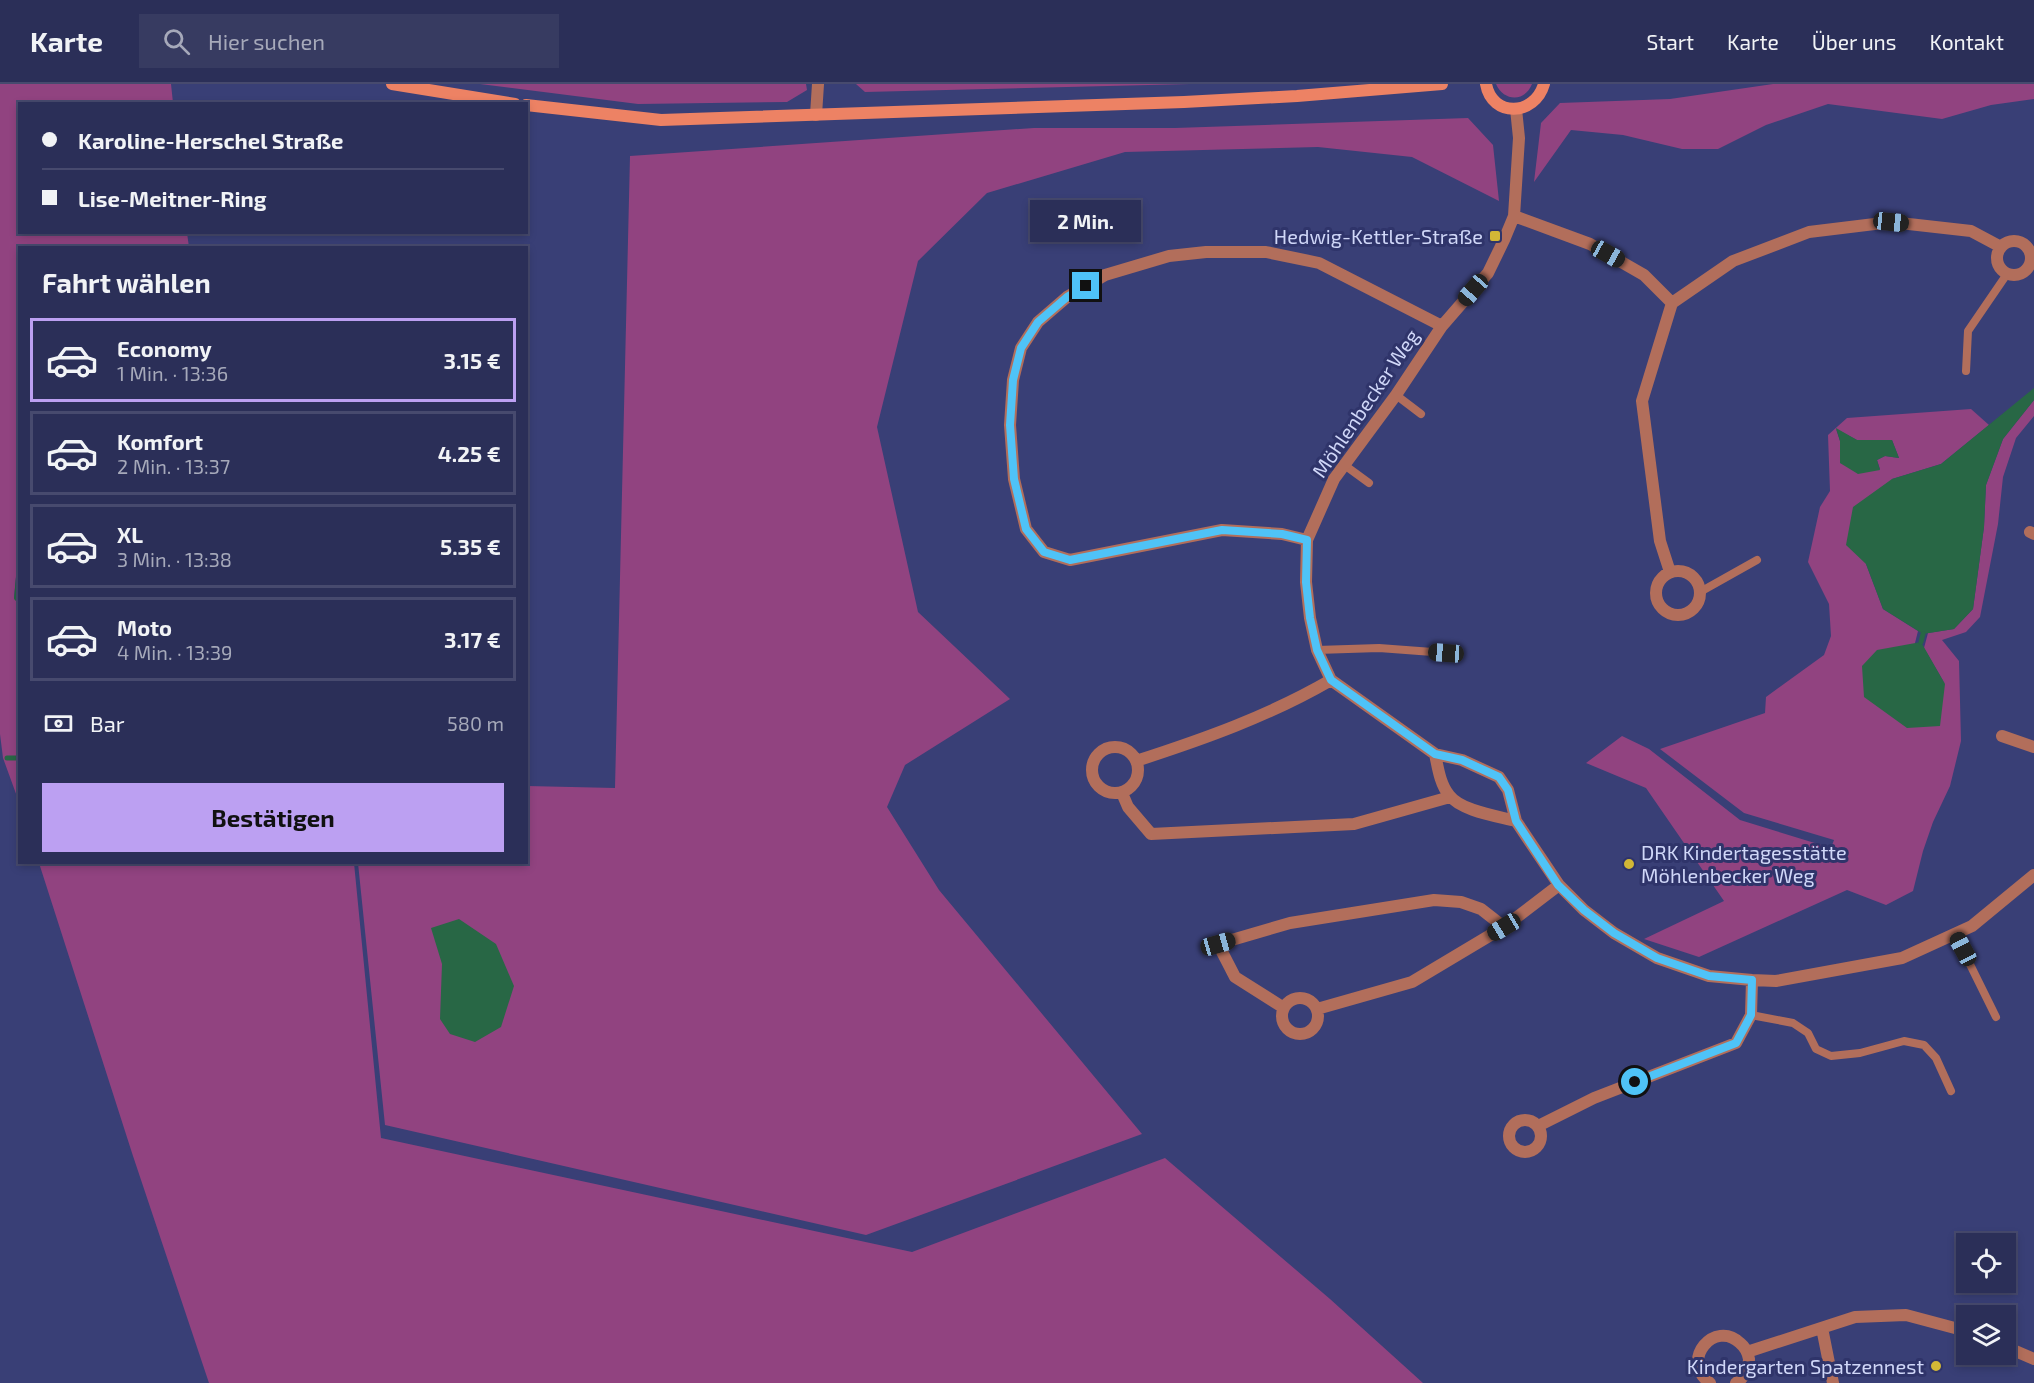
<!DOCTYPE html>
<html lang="de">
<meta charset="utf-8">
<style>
:root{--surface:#2b2f58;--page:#373b61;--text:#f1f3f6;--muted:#a6a9ba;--line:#474a6e;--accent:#bca0f2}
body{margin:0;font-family:"Exo 2",sans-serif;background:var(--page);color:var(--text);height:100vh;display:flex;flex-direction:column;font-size:22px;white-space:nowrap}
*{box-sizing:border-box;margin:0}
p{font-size:20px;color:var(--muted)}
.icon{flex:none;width:33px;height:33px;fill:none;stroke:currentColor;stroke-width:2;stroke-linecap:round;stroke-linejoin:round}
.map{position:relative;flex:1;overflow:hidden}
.side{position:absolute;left:18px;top:162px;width:510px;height:618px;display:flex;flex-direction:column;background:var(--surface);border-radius:0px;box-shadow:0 3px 9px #0003,0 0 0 2px var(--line)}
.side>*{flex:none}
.banner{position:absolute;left:18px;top:18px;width:510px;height:132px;border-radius:0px;box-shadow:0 3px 9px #0003,0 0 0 2px var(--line);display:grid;align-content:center;height:132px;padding:0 24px;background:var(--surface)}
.buttons{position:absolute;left:1956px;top:1149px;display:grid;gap:12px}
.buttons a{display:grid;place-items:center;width:60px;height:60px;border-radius:0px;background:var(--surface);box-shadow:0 3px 9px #0003,0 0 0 2px var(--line);font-size:30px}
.end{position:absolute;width:27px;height:27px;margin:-14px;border:8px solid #4fc3f7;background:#111;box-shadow:0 0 0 3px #111}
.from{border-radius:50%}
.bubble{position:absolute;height:42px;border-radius:0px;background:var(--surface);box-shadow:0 3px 9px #0003,0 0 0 2px var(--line);font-size:20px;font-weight:700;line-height:42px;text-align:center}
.car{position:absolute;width:18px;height:36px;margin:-18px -9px;border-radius:8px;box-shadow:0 0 4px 2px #0007;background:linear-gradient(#222 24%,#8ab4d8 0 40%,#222 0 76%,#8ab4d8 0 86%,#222 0)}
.banner b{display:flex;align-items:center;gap:21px;height:57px;font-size:22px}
.banner b+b{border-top:2px solid var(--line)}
.banner i{width:15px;height:15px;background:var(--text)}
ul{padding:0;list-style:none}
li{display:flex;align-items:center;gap:18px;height:84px;margin:0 12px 9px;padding:0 12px;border:3px solid var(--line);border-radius:0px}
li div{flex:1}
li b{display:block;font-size:22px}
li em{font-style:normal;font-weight:700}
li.on{border-color:var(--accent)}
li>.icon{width:54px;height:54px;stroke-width:1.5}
h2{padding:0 24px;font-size:27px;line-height:72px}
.pay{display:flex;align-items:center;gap:15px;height:66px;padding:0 24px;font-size:22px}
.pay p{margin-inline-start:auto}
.primary-button{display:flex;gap:12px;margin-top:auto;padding:12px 24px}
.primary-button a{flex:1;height:69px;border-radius:0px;background:var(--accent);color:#111;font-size:24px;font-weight:700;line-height:69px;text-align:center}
header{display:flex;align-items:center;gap:36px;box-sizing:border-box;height:84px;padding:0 30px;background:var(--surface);border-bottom:2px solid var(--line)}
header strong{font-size:28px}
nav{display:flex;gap:33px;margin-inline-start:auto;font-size:21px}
.search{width:420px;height:54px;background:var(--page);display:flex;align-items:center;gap:15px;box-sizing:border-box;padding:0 21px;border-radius:0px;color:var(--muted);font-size:22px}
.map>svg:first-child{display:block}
</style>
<header>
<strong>Karte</strong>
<div class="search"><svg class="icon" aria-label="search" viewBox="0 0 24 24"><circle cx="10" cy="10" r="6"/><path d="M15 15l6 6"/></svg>Hier suchen</div>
<nav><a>Start</a><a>Karte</a><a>Über uns</a><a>Kontakt</a></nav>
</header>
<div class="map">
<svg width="2034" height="1299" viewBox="0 0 2034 1299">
<rect width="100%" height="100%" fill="#393f76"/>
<path fill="#914380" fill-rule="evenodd" d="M0,0H171L173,19L20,20V148L187,149L189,163L20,164V481L17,482L14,514L20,520L19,718L3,674L0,650Z
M480,0H806L807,6L787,18L638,20Z
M856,0H1190L865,8Z
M1496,0H1532C1525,18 1504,18 1496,0Z
M1773,0H2034V15L1991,21L1942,35L1828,20L1766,41L1718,65H1682L1623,51L1571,46L1534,98L1541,39L1560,19L1670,15Z
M1468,34L1493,61L1499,117L1412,73L1318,63L1125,68L987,109L918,177L877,343L918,528L1010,615L905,681L887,723L939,806L1142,1050L866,1151L385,1041L358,779L526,778L527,702L615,704L630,72L1034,44H1175Z
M2034,316V332L2016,354L2003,393L1998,440L1980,533L1966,548L1942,556L1959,577L1961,657L1950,702L1933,738L1923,767L1913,807L1886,821L1847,806L1699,873L1644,855L1724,817L1646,704L1586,679L1622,652L1649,665L1740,736L1831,764L1834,756L1744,729L1660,665L1765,629L1766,613L1824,571L1831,552L1829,520L1808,478L1820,423L1830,407L1828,351L1847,334L1971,325L1989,341L1941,380L1892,395L1866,480L1883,525L1918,547L1915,559L1945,600L1924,564L1928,549L1954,545L1973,525L1984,443L1986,401L2003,355ZM1836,345L1857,356H1892L1899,374L1885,372L1877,376L1880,385L1840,379V357Z
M39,779H354L381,1054L912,1168L1165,1074L1330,1215L1423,1299H209L133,1072Z"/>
<path fill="#286745" d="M2034,304V316L2003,355L1986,401L1984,443L1973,525L1954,545L1923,550L1883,525L1866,480L1846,461L1853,423L1892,395L1941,380Z
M1836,344L1857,356H1892L1899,374L1885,372L1877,376L1880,386L1858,390L1840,379V357Z
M19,481V520L14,515L17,482Z
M1921,558L1945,600L1940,642L1907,644L1864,613L1862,582L1877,566Z
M459,835L496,860L514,902L501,943L475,958L450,950L440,935L442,880L431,844Z"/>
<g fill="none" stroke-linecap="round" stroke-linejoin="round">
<path stroke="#286745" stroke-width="5" d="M1921,558L1923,550
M7,674H20"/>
<path stroke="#b26e5b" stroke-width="8" d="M1966,287L1968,247L2007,190
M1396,311L1421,330
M1343,380L1369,399
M1700,508L1757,476
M1317,566L1379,564L1446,569
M1955,850L1996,933
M1751,931L1793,939L1808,949L1816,965L1831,972L1860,969L1904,957L1924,961L1936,974L1951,1007"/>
<path stroke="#b26e5b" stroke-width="12" d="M1516,25L1519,54L1514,132L1504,156L1488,189L1442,242L1396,311L1334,395L1307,456L1306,498L1310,534L1317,566L1331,596L1435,670L1462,676L1499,693L1508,706L1516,737L1559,801L1584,826L1614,849L1657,874L1709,892L1752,896L1776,897L1902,874L1972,842L2034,791
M816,31L818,0
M1514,132L1590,160L1644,191L1672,219
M1997 174a17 17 0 1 1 34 0a17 17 0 1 1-34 0Z
M2030,448L2034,450
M1307,456L1282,450L1222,446L1070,476L1044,468L1026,445L1014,395L1010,341L1013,296L1021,264L1038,238L1067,213L1105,191L1169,172L1206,168H1266L1319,179L1442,242
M1656 509a22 22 0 1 1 44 0a22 22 0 1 1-44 0Z
M1670,488L1660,457L1642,317L1672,219L1733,177L1809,148L1891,138L1971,147L2001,163
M2002,652L2034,663
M1092 686a23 23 0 1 1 46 0a23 23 0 1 1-46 0Z
M1435,670C1438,684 1440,700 1449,711C1461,727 1497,732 1516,737
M1136,677C1204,655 1269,632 1331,596
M1122,709L1128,723L1151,750L1354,740L1450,713
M1282 932a18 18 0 1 1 36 0a18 18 0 1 1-36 0Z
M1284,924L1235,893L1218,860L1290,839L1434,816L1461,818L1481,825L1504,843
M1317,925L1412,898L1504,843L1559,801
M1509 1052a16 16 0 1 1 32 0a16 16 0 1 1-32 0Z
M1538,1042L1594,1014L1736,959L1751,931L1752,896
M1822,1244L1833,1299
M2006,1263L2034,1275
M1747,1268L1855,1233L1906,1231L1966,1247
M1710,1299C1679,1276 1715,1235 1740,1259C1745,1263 1748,1269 1749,1275C1749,1285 1744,1294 1736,1299"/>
<path stroke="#ed8264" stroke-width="12" d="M392,0L515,20
M1486,0C1492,34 1535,32 1544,0
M526,21L661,36L1184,18L1297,12L1442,0"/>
</g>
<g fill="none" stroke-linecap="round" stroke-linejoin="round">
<path stroke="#4fc3f7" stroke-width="8" d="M1086,202L1067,213L1038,238L1021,264L1013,296L1010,341L1014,395L1026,445L1044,468L1070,476L1222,446L1282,450L1307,456L1306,498L1310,534L1317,566L1331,596L1435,670L1462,676L1499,693L1508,706L1516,737L1558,801L1584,826L1614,849L1657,874L1709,892L1752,896L1751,931L1736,959L1635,998"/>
</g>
<g fill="#d2b736" stroke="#2f346a" stroke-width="2">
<rect x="1489" y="146" width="12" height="12" rx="3"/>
<circle cx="1629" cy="780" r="6"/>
<circle cx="1936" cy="1282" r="6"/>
</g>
<g text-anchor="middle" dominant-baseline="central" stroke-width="6" stroke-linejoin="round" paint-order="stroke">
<g font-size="20" fill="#d0d7f8" stroke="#2f346a" text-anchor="end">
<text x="1483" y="152">Hedwig-Kettler-Straße</text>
<text x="1641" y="768" text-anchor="start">DRK Kindertagesstätte<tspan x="1641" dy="23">Möhlenbecker Weg</tspan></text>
<text x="1924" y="1282">Kindergarten Spatzennest</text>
</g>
<g font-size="20" fill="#d0d7f8" stroke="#2f346a">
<text transform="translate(1365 319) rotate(-56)">Möhlenbecker Weg</text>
</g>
</g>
</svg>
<div class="buttons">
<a><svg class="icon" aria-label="locate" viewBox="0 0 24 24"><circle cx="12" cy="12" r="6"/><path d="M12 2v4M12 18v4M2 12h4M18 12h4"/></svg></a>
<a><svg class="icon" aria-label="layers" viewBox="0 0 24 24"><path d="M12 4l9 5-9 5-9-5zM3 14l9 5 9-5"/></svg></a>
</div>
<i class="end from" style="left:1635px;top:998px"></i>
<i class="end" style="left:1086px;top:202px"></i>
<div class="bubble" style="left:1030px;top:116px;width:111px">2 Min.</div>
<i class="car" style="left:1891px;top:138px;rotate:96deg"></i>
<i class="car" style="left:1608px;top:170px;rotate:119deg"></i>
<i class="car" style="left:1473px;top:206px;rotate:221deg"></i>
<i class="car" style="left:1446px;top:569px;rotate:274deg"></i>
<i class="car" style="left:1504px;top:843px;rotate:239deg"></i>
<i class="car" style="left:1218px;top:860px;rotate:74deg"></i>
<i class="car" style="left:1963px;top:865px;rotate:332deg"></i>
<div class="banner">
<b><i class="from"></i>Karoline-Herschel Straße</b>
<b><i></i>Lise-Meitner-Ring</b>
</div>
<section class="side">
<h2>Fahrt wählen</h2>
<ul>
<li class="on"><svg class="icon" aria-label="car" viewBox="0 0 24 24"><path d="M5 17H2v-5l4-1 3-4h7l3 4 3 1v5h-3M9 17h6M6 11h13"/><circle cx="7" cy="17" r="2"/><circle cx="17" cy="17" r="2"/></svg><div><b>Economy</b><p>1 Min. · 13:36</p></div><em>3.15 €</em></li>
<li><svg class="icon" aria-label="car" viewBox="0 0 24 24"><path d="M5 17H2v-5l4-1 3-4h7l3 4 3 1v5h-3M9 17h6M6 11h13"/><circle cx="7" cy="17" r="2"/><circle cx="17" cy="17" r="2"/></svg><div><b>Komfort</b><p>2 Min. · 13:37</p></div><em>4.25 €</em></li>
<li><svg class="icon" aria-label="car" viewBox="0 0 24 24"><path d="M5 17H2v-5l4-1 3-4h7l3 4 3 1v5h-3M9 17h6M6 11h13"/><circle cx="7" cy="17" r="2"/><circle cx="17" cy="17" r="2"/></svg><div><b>XL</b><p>3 Min. · 13:38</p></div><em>5.35 €</em></li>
<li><svg class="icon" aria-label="car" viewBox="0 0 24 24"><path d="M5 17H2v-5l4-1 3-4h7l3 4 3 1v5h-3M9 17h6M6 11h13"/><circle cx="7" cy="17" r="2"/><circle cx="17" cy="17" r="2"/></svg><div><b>Moto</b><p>4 Min. · 13:39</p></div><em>3.17 €</em></li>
</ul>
<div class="pay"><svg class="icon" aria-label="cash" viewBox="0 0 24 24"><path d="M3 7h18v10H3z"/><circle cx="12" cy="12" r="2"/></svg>Bar<p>580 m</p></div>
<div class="primary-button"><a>Bestätigen</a></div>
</section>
</div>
